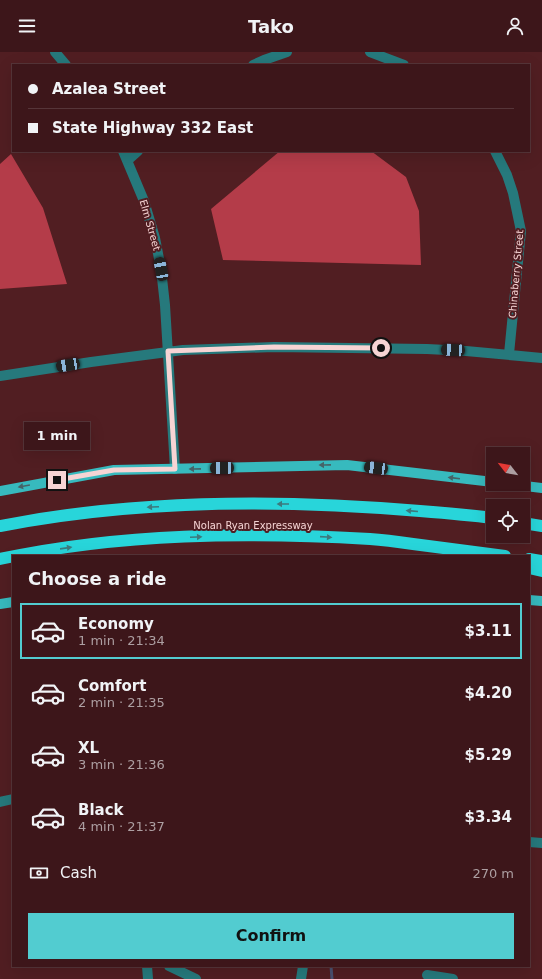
<!DOCTYPE html>
<meta charset="utf-8">
<style>
:root{--surface:#3d161a;--page:#441f23;--text:#f1f3f6;--muted:#ad9fa2;--line:#563539;--accent:#52ccd0}
body{margin:0;font-family:"DejaVu Sans",sans-serif;background:var(--page);color:var(--text);height:100vh;display:flex;flex-direction:column;font-size:15px;white-space:nowrap}
*{box-sizing:border-box;margin:0}
p{font-size:13px;color:var(--muted)}
.icon{flex:none;width:22px;height:22px;fill:none;stroke:currentColor;stroke-width:2;stroke-linecap:round;stroke-linejoin:round}
.map{position:relative;flex:1;overflow:hidden}
.side{position:absolute;left:12px;top:503px;width:518px;height:412px;display:flex;flex-direction:column;background:var(--surface);border-radius:0px;box-shadow:0 4px 16px #0002,0 0 0 1px var(--line)}
.side>*{flex:none}
.banner{position:absolute;left:12px;top:12px;width:518px;height:88px;border-radius:0px;box-shadow:0 4px 16px #0002,0 0 0 1px var(--line);display:grid;align-content:center;height:88px;padding:0 16px;background:var(--surface)}
.needle{width:26px;rotate:301deg}
.tools{position:absolute;left:486px;top:395px;display:grid;gap:8px}
.tools a{display:grid;place-items:center;width:44px;height:44px;border-radius:0px;background:var(--surface);box-shadow:0 4px 16px #0002,0 0 0 1px var(--line);font-size:20px}
.end{position:absolute;width:18px;height:18px;margin:-9px;border:5px solid #f6d4d4;background:#111;box-shadow:0 0 0 2px #111}
.from{border-radius:50%}
.bubble{position:absolute;height:28px;border-radius:0px;background:var(--surface);box-shadow:0 4px 16px #0002,0 0 0 1px var(--line);font-size:13px;font-weight:800;line-height:28px;text-align:center}
.car{position:absolute;width:12px;height:24px;margin:-12px -6px;border-radius:5px;box-shadow:0 0 3px 1px #0007;background:linear-gradient(#222 24%,#8ab4d8 0 40%,#222 0 76%,#8ab4d8 0 86%,#222 0)}
.banner b{display:flex;align-items:center;gap:14px;height:38px;font-size:15px}
.banner b+b{border-top:1px solid var(--line)}
.banner i{width:10px;height:10px;background:var(--text)}
ul{padding:0;list-style:none}
li{display:flex;align-items:center;gap:12px;height:56px;margin:0 8px 6px;padding:0 8px;border:2px solid transparent;border-radius:0px}
li div{flex:1}
li b{display:block;font-size:15px}
li em{font-style:normal;font-weight:800}
li.selected{border-color:var(--accent)}
li>.icon{width:36px;height:36px;stroke-width:1.5}
h2{padding:0 16px;font-size:18px;line-height:48px}
.pay{display:flex;align-items:center;gap:10px;height:44px;padding:0 16px;font-size:15px}
.pay p{margin-inline-start:auto}
.primary-button{display:flex;gap:8px;margin-top:auto;padding:8px 16px}
.primary-button a{flex:1;height:46px;border-radius:0px;background:var(--accent);color:#111;font-size:16px;font-weight:800;line-height:46px;text-align:center}
header{display:flex;justify-content:space-between;align-items:center;height:52px;padding:0 16px;background:var(--surface);font-size:18px;font-weight:800}
.map>svg:first-child{display:block}
</style>
<header><svg class="icon" aria-label="menu" viewBox="0 0 24 24"><path d="M4 6h16M4 12h16M4 18h16"/></svg>Tako<svg class="icon" aria-label="person" viewBox="0 0 24 24"><circle cx="12" cy="8" r="4"/><path d="M4 21q1-7 8-7t8 7"/></svg></header>
<div class="map">
<svg width="542" height="927" viewBox="0 0 542 927">
<rect width="100%" height="100%" fill="#511e22"/>
<path fill="#b43c49" d="M280,99H371L406,125L419,159L421,213L223,208L211,157Z
M11,102L43,156L67,232L0,237V112Z"/>
<g fill="none" stroke-linecap="round" stroke-linejoin="round">
<path stroke="#4a506f" stroke-width="3" d="M331,914L332,927"/>
<path stroke="#26797c" stroke-width="10" d="M55,0L66,13
M370,0L404,13
M253,13L264,8L287,0
M123,99L144,149L155,186L161,217L165,253L175,417
M495,99L507,123L513,141L521,179L509,302
M128,108L138,99
M0,324L91,310L183,298L274,295L427,297L466,299L542,306
M0,750L13,747
M529,790L542,791
M147,914L148,927
M169,914L196,927
M427,923L453,927
M301,927L303,914"/>
<path stroke="#37babe" stroke-width="10" d="M508,432L542,436
M0,439L114,418L347,413L493,430
M529,548L542,549
M0,552L13,550"/>
<path stroke="#28d5da" stroke-width="12" d="M523,471L542,474
M0,474C137,447 282,447 420,459C445,461 469,463 493,466
M0,507C121,481 247,480 370,487C384,488 399,490 413,492C444,496 475,500 505,504
M529,507L542,509
M529,516L542,519"/>
</g>
<defs><path id="oneway-solid" d="M-6-.8H1V-3.2L6.5 0L1 3.2V.8H-6Z"/></defs>
<g fill="#456468">
<use href="#oneway-solid" transform="translate(325 413) rotate(179)"/>
<use href="#oneway-solid" transform="translate(195 417) rotate(179)"/>
<use href="#oneway-solid" transform="translate(454 426) rotate(-173)"/>
<use href="#oneway-solid" transform="translate(24 434) rotate(170)"/>
</g>
<g fill="#3c7a7e">
<use href="#oneway-solid" transform="translate(283 452) rotate(-180)"/>
<use href="#oneway-solid" transform="translate(153 455) rotate(177)"/>
<use href="#oneway-solid" transform="translate(412 459) rotate(-175)"/>
<use href="#oneway-solid" transform="translate(196 485) rotate(-2)"/>
<use href="#oneway-solid" transform="translate(326 485) rotate(4)"/>
<use href="#oneway-solid" transform="translate(66 496) rotate(-8)"/>
</g>
<g fill="none" stroke-linecap="round" stroke-linejoin="round">
<path stroke="#f6d4d4" stroke-width="5" d="M57,428L114,418L175,417L168,299L274,295L381,296"/>
</g>
<g text-anchor="middle" dominant-baseline="central" stroke-width="4" stroke-linejoin="round" paint-order="stroke">
<g font-size="10" fill="#f6d4d4" stroke="#511e22">
<text transform="translate(150 173) rotate(74)">Elm Street</text>
<text transform="translate(516 222) rotate(-85)">Chinaberry Street</text>
<text x="253" y="473">Nolan Ryan Expressway</text>
</g>
</g>
</svg>
<div class="tools">
<a><svg class="needle" viewBox="-14 -14 28 28"><path d="M0-13l5 13h-10z" fill="#e53935"/><path d="M0 13l5-13h-10z" fill="#ad9fa2"/></svg></a>
<a><svg class="icon" aria-label="locate" viewBox="0 0 24 24"><circle cx="12" cy="12" r="6"/><path d="M12 2v4M12 18v4M2 12h4M18 12h4"/></svg></a>
</div>
<i class="end from" style="left:381px;top:296px"></i>
<i class="end" style="left:57px;top:428px"></i>
<div class="bubble" style="left:24px;top:370px;width:66px">1 min</div>
<i class="car" style="left:161px;top:217px;rotate:349deg"></i>
<i class="car" style="left:453px;top:298px;rotate:273deg"></i>
<i class="car" style="left:68px;top:313px;rotate:261deg"></i>
<i class="car" style="left:222px;top:416px;rotate:269deg"></i>
<i class="car" style="left:376px;top:416px;rotate:277deg"></i>
<div class="banner">
<b><i class="from"></i>Azalea Street</b>
<b><i></i>State Highway 332 East</b>
</div>
<section class="side">
<h2>Choose a ride</h2>
<ul>
<li class="selected"><svg class="icon" aria-label="car" viewBox="0 0 24 24"><path d="M5 17H2v-5l4-1 3-4h7l3 4 3 1v5h-3M9 17h6M6 11h13"/><circle cx="7" cy="17" r="2"/><circle cx="17" cy="17" r="2"/></svg><div><b>Economy</b><p>1 min · 21:34</p></div><em>$3.11</em></li>
<li><svg class="icon" aria-label="car" viewBox="0 0 24 24"><path d="M5 17H2v-5l4-1 3-4h7l3 4 3 1v5h-3M9 17h6M6 11h13"/><circle cx="7" cy="17" r="2"/><circle cx="17" cy="17" r="2"/></svg><div><b>Comfort</b><p>2 min · 21:35</p></div><em>$4.20</em></li>
<li><svg class="icon" aria-label="car" viewBox="0 0 24 24"><path d="M5 17H2v-5l4-1 3-4h7l3 4 3 1v5h-3M9 17h6M6 11h13"/><circle cx="7" cy="17" r="2"/><circle cx="17" cy="17" r="2"/></svg><div><b>XL</b><p>3 min · 21:36</p></div><em>$5.29</em></li>
<li><svg class="icon" aria-label="car" viewBox="0 0 24 24"><path d="M5 17H2v-5l4-1 3-4h7l3 4 3 1v5h-3M9 17h6M6 11h13"/><circle cx="7" cy="17" r="2"/><circle cx="17" cy="17" r="2"/></svg><div><b>Black</b><p>4 min · 21:37</p></div><em>$3.34</em></li>
</ul>
<div class="pay"><svg class="icon" aria-label="cash" viewBox="0 0 24 24"><path d="M3 7h18v10H3z"/><circle cx="12" cy="12" r="2"/></svg>Cash<p>270 m</p></div>
<div class="primary-button"><a>Confirm</a></div>
</section>
</div>
